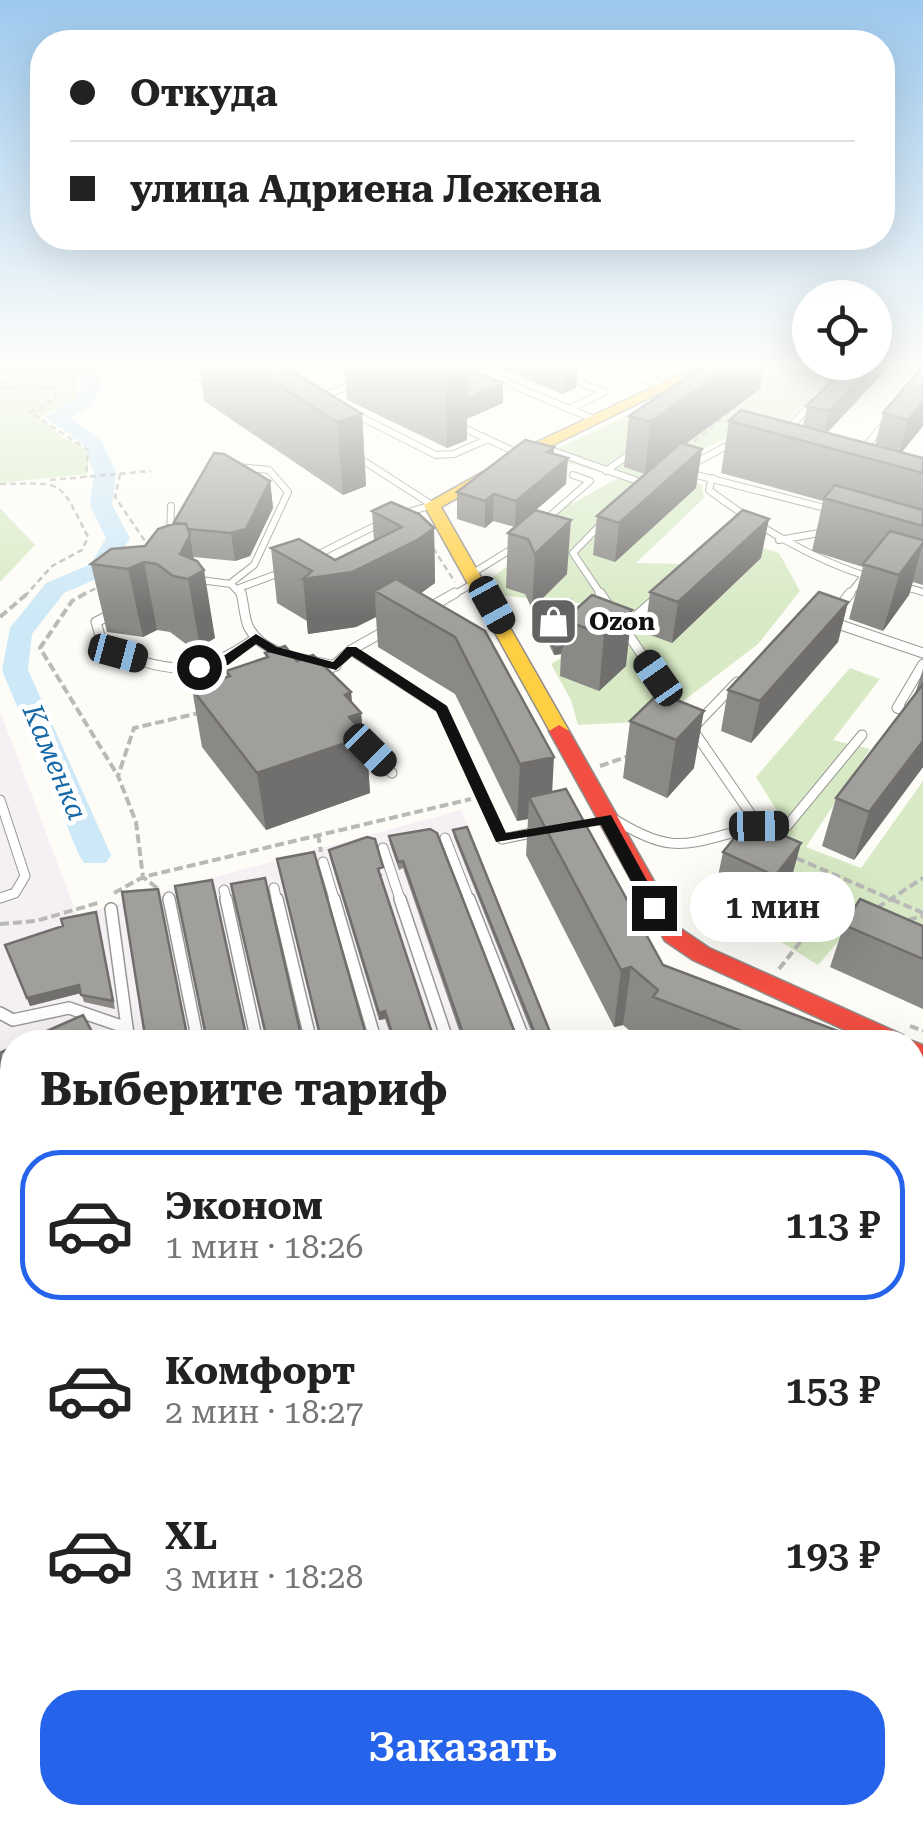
<!DOCTYPE html>
<html lang="ru">
<meta charset="utf-8">
<style>
:root{--surface:#fff;--page:#f2f2f2;--text:#222;--muted:#767676;--line:#e0e0e0;--accent:#2563eb}
body{margin:0;font-family:"Roboto Serif",serif;background:var(--page);color:var(--text);height:100vh;display:flex;flex-direction:column;font-size:38px;white-space:nowrap}
*{box-sizing:border-box;margin:0}
p{font-size:32px;color:var(--muted)}
.icon{flex:none;width:55px;height:55px;fill:none;stroke:currentColor;stroke-width:2;stroke-linecap:round;stroke-linejoin:round}
.map{position:relative;flex:1;overflow:hidden}
.sheet{position:absolute;left:0px;top:1030px;width:925px;height:795px;display:flex;flex-direction:column;background:var(--surface);border-radius:40px 40px 0 0;box-shadow:0 10px 40px #0002}
.sheet>*{flex:none}
.guide{position:absolute;left:30px;top:30px;width:865px;height:220px;border-radius:40px;box-shadow:0 10px 40px #0002;display:grid;align-content:center;height:220px;padding:0 40px;background:var(--surface)}
.controls{position:absolute;left:792px;top:280px;display:grid;gap:20px}
.controls a{display:grid;place-items:center;width:100px;height:100px;border-radius:50%;background:var(--surface);box-shadow:0 10px 40px #0002;font-size:50px}
.end{position:absolute;width:45px;height:45px;margin:-22px;border:12px solid #111;background:#fff;box-shadow:0 0 0 5px #fff}
.from{border-radius:50%}
.bubble{position:absolute;height:70px;border-radius:35px;background:var(--surface);box-shadow:0 10px 40px #0002;font-size:32px;font-weight:600;line-height:70px;text-align:center}
.car{position:absolute;width:30px;height:60px;margin:-30px -15px;border-radius:12px;box-shadow:0 0 8px 2px #0007;background:linear-gradient(#222 24%,#8ab4d8 0 40%,#222 0 76%,#8ab4d8 0 86%,#222 0)}
.guide b{display:flex;align-items:center;gap:35px;height:95px;font-size:38px}
.guide b+b{border-top:2px solid var(--line)}
.guide i{width:25px;height:25px;background:var(--text)}
ul{padding:0;list-style:none}
li{display:flex;align-items:center;gap:30px;height:150px;margin:0 20px 15px;padding:0 20px;border:5px solid transparent;border-radius:40px}
li div{flex:1}
li b{display:block;font-size:38px}
li em{font-style:normal;font-weight:600}
li.selected{border-color:var(--accent)}
li>.icon{width:90px;height:90px;stroke-width:1.5}
h2{padding:0 40px;font-size:45px;line-height:120px}
.button{display:flex;gap:20px;margin-top:auto;padding:20px 40px}
.button a{flex:1;height:115px;border-radius:40px;background:var(--accent);color:#fff;font-size:40px;font-weight:600;line-height:115px;text-align:center}
.map>svg:first-child{display:block}
</style>
<div class="map">
<svg width="923" height="1825" viewBox="0 0 923 1825">
<rect width="100%" height="100%" fill="#fdfcf7"/>
<path fill="#f5f0f3" d="M0,711L77,915L461,810L556,1042H12V1139L0,1123Z
M12,1334V1812H912L913,1430L923,1439V1825H0V1344Z"/>
<path fill="#d8eac5" d="M744,361H769L831,378L777,432L730,437L695,452L690,480L702,485L704,498L636,563L684,564L746,543L779,553L800,591L758,644L657,721L578,725L571,700L551,664L581,646L587,604L505,596L494,592L491,578L516,560L564,508L620,477L541,456Z
M76,376L77,398L40,417L62,437L88,450V474L0,483V378Z
M0,508L35,545L0,582Z
M850,668L880,679L833,740L870,749L806,847L861,868L923,781V970L843,936L818,965L773,937L797,902L738,872L779,814L756,777Z
M0,1175L12,1186V1297L0,1310Z"/>
<g fill="none" stroke-linecap="round" stroke-linejoin="round">
<path fill="#cde8f7" fill-rule="evenodd" d="M0,363L86,364L93,366L102,385L90,407L70,417L101,440L116,472L112,505L130,538L108,574L64,593L32,634L28,670L111,855L106,863H84L79,855L2,670L10,628L46,583L91,564L106,538L90,505L94,472L82,443L45,417L75,399L82,385L79,376L0,375Z"/>
<defs>
<path id="lane-far3" d="M140,361L180,369L211,383
M455,361L596,420
M602,361L667,387
M778,361L837,377
M631,372L656,361
M566,377L604,392L569,409
M287,379L334,361
M832,382L850,362
M324,399L321,397L357,383
M353,413L436,455L454,454L488,439
M455,424L522,455
M784,434L813,402
M545,448L643,483
M353,454L432,505
M859,454L887,421
M689,466L736,441
M606,471L634,451
M685,472L833,510
M712,478L709,490C760,528 811,559 872,578
M399,515L432,505
M542,523L590,481L573,475
M170,536L171,506
M779,540L825,532
M313,557L383,522
M473,573L515,547
M193,579L231,584L242,596
M232,582L254,565L288,492L269,470L237,467
M902,586L923,592
M239,588L285,571
M451,596L478,581
M602,596L573,553L605,520
M848,596L864,576"/>
<path id="lane-far2" d="M241,593C244,604 244,616 248,626C263,657 306,659 336,666
M600,593L610,608
M850,593L829,621L923,653
M427,609L455,593
M114,613L96,622L103,646C166,674 199,679 256,638
M623,627L678,707
M624,627L656,599
M351,650L442,709L502,839L541,831
M923,664L897,708L923,717
M330,669L351,650L385,631
M693,728L737,682
M361,742L392,773
M0,800L25,876L15,893L0,898
M609,816C676,859 686,843 759,826L693,730
M759,826H787L862,735
M445,838L470,902
M383,848L401,902
M323,862L335,902
M274,888L277,902
M224,890L227,902
M169,897L170,902"/>
<path id="lane-far1" d="M169,899L198,1042
M226,899L257,1042
M277,899L311,1042
M334,899L376,1042
M400,899L448,1042
M469,899L525,1042
M111,909L129,1042
M0,1013L13,1020L69,1008L127,1028
M912,1297L923,1294"/>
<path id="lane" d="M912,1452L923,1461
M912,1695L923,1705
M215,1812L223,1825
M521,1812L532,1825
M657,1812L670,1825
M867,1812L879,1825"/>
<path id="street" d="M314,1812H348L350,1825H316Z"/>
<path id="slow" d="M708,361H725L545,449L441,507L569,731L559,737L552,735L424,505L535,443Z"/>
<path id="jam" d="M559,725L569,731L681,929L709,948L903,1035L906,1042H871L693,960L665,941L549,731Z
M912,1041L923,1045V1066L912,1062V1042H908Z"/>
</defs>
<use href="#lane-far3" stroke="#979795" stroke-width="8"/>
<use href="#lane-far2" stroke="#979795" stroke-width="11"/>
<use href="#lane-far1" stroke="#979795" stroke-width="14"/>
<use href="#lane" stroke="#979795" stroke-width="18"/>
<use href="#street" stroke="#979795" stroke-width="2"/>
<use href="#slow" stroke="#8e8d8b" stroke-width="3"/>
<use href="#jam" stroke="#8e8d8b" stroke-width="3"/>
<path stroke="#b9b9b8" stroke-width="2.5" stroke-dasharray="6 4" stroke-linecap="butt" d="M894,361L899,362L895,366L923,373
M0,388H56L55,399L30,412L88,450L86,477
M686,448L759,388
M120,474L115,497L147,544
M50,480L151,471
M0,484C66,483 58,478 88,537L82,550L52,566L25,596
M433,548L455,582
M81,596L100,586"/>
<path stroke="#b9b9b8" stroke-width="4" stroke-dasharray="9 4" stroke-linecap="butt" d="M86,593L72,601L40,648L118,776
M0,617L28,593
M600,766L629,756
M318,834L321,852
M796,858L923,913
M157,888L143,877L136,822L118,776L134,728L199,713
M114,893L143,877L471,799
M877,908L923,878
M908,920L923,916
M0,924L36,921L98,903
M779,969L819,918L849,920
M910,1026L923,1031"/>
<use href="#lane-far3" stroke="#fffffe" stroke-width="6"/>
<use href="#lane-far2" stroke="#fffffe" stroke-width="9"/>
<use href="#lane-far1" stroke="#fffffe" stroke-width="11"/>
<use href="#lane" stroke="#fffffe" stroke-width="15"/>
<use href="#street" fill="#fffffe" fill-rule="evenodd"/>
<use href="#slow" fill="#ffcf43" fill-rule="evenodd"/>
<use href="#jam" fill="#f24e42" fill-rule="evenodd"/>
</g>
<path fill="#8a8986" d="M198,361H276L362,414L366,486L343,495L204,401Z
M344,361H480L479,364L477,363V372L503,403L467,419V440L447,448L347,400Z
M483,361H578L576,388L562,394Z
M711,361H765L760,389L685,444L696,488L615,562L593,555L597,516L655,466L645,474L624,467L629,416Z
M893,363L827,433L875,445L883,413L923,366V426L902,452L923,458V585L913,582L909,595L883,631L849,619L863,567L812,551L823,501L721,473L729,421L803,426L807,406Z
M270,481L273,508L250,556L235,561L193,557L215,638L200,647L186,644L170,632L157,630L143,637L107,632L91,564L145,546L173,524Z
M566,484L536,510L567,574L535,605L573,612L592,595L626,666L599,691L560,676L561,654L554,655L534,613V606L532,609L525,594L506,588L508,533L515,527L493,521L485,528L457,519V492Z
M372,511L434,528L435,583L420,593L485,631L552,792L663,965L867,1042H643L623,1025L614,1027L526,855L528,819L517,821L455,694L378,647L376,617L356,627L308,634L307,621L277,603L271,548L335,560L374,541Z
M761,558L672,643L645,633L650,592Z
M848,602L838,642L751,743L721,731L728,690Z
M265,653L297,661L351,692L352,703L361,713L363,732L366,736L370,793L266,830L202,747L192,689L227,677L226,671L266,657Z
M923,669V767L854,860L822,846L836,798L915,694Z
M659,693L694,768L667,798L623,778L630,721Z
M453,830L554,1042L533,1036L454,837Z
M389,836L517,1038L529,1042H463L403,868L399,870L390,844Z
M801,843L785,901L761,934L711,910L723,852Z
M329,850L383,875L380,876L435,1042H393L385,1019L379,1020L330,858Z
M96,912L115,1009L84,1002L81,993L30,1006L5,945L63,926Z
M844,925L923,926V1009L830,967Z
M912,1060L923,1064V1139L912,1161Z
M912,1484L923,1492V1580L912,1570Z
M912,1724L923,1734V1825L911,1812H912Z
M547,1812H633L645,1825H558Z
M696,1812H759L771,1825H709Z"/>
<path fill="#716f6d" d="M564,361H578L576,388L562,394Z
M738,361H765L760,389L645,474L650,422Z
M877,361H893L823,437L829,411Z
M467,369L503,383V403L467,419V440L447,448L446,377Z
M923,401V426L898,457L908,420Z
M362,414L366,486L343,495L337,422Z
M554,447L553,471L568,458L566,484L515,528L516,501L547,452Z
M702,449L696,488L615,562L619,523Z
M270,481L273,508L250,556L235,561L231,533Z
M494,494L493,521L485,528V501Z
M769,519L761,558L672,643L678,602Z
M571,520L567,574L532,609L535,554Z
M434,528L435,583L420,594L375,591L376,617L356,627L308,634L303,579Z
M190,535L196,574L204,570L215,638L200,647L188,579L180,554Z
M923,543L909,595L883,631L899,575Z
M144,562L157,630L143,637L128,569Z
M848,602L838,642L751,743L760,701Z
M632,610L626,666L599,691L604,635Z
M562,647L561,654L554,655V648Z
M351,692L353,716L361,713L363,737L366,736L370,793L266,830L257,773L345,695Z
M704,711L694,768L667,798L676,740Z
M923,741V767L854,860L869,812Z
M554,757L551,815L529,797L528,819L517,821L520,764Z
M801,843L785,901L761,934L775,876Z
M631,967L623,1025L614,1027L621,970Z
M79,985L81,993L30,1006L27,998Z
M385,1011V1019L379,1020V1013Z
M0,1762L12,1787V1792L0,1768Z"/>
<path fill="#a19f9c" stroke="#716f6d" stroke-width="2.5" d="M240,361H276L362,414L337,422Z
M410,361H448L467,369L446,377Z
M448,361H477L475,371L503,383L467,399V369Z
M711,361H738L650,422L629,416Z
M875,361H877L829,411L807,406L850,362Z
M923,366V401L908,420L883,413Z
M741,410L923,458V473L729,421Z
M525,440L554,447L547,452L568,458L516,501L494,494L485,501L457,492Z
M681,443L702,449L619,523L597,516Z
M214,453L224,454L270,481L246,529L231,533L188,529L186,524H173Z
M835,485L923,510V526L824,498Z
M391,502L419,514L434,528L419,539L352,572L303,579L312,571L271,548L299,539L335,560L402,527L372,511Z
M535,510L571,520L535,554L528,539L508,533Z
M743,510L769,519L678,602L650,592Z
M176,523L186,524L190,535L180,554L197,561L204,570L188,579L173,576L157,564L144,562L128,569L91,564L111,549L145,546L158,529Z
M890,531L923,540V543L899,575L863,564Z
M396,579L485,631L554,757L520,764L455,637L375,591Z
M819,592L848,602L760,701L728,690Z
M592,595L632,610L604,635L564,620Z
M571,600L573,612L564,620L562,647L554,648L534,605Z
M285,646L297,661L313,655L351,692L345,695L361,713L349,717L366,736L257,773L192,689L230,676L226,671L268,657L265,653Z
M923,684V741L869,812L836,798Z
M659,693L704,711L676,740L630,721Z
M566,789L663,965L867,1042H770L653,997L658,990L631,967L621,970L529,797Z
M749,820L801,843L775,876L723,852Z
M467,827L554,1042H530L534,1031L453,830Z
M430,829L437,833L517,1038L529,1042H466L403,861L398,862L389,836Z
M367,837L375,839L383,867L378,869L435,1042H395L385,1011L379,1013L329,850Z
M314,852L368,1042H256L265,1031L231,884L265,878L301,1035L306,1042L315,1041L319,1031L277,859Z
M212,880L246,1035L256,1042H197L205,1031L175,886Z
M158,889L187,1035L197,1042H146L122,892Z
M860,899L923,926V959L844,925Z
M96,912L113,1001L81,995L79,985L27,998L5,945L63,926L61,919Z
M83,1015L96,1039L104,1036L108,1042H22Z
M12,1047V1181L0,1166V1092L8,1088L0,1071V1053Z
M912,1060L923,1064V1102L912,1098Z
M912,1484L923,1492V1569L912,1560Z
M0,1540L12,1561V1706L0,1683Z
M912,1724L923,1734V1817L912,1806Z
M0,1768L12,1792V1812H23L29,1825H0Z
M107,1812H189L196,1825H114Z
M374,1812H474L485,1825H385Z
M551,1812H633L645,1825H562Z
M702,1812H759L771,1825H715Z"/>
<linearGradient id="sky" x2="0" y2="1"><stop stop-color="#9dc9ee"/><stop offset="0.59" stop-color="#fefefb"/><stop offset="1" stop-color="#fefefb" stop-opacity="0"/></linearGradient>
<rect width="923" height="617" fill="url(#sky)"/>
<path fill="#111" d="M256,634L277,647L333,662L347,647H356L447,706L506,833L611,815L662,908L659,913H648L601,825L496,842L436,711L352,656L336,670L268,652L256,644L228,665L199,671L192,667L219,659Z"/>
<defs>
<symbol id="shop-square" viewBox="-11 -11 22 22"><rect x="-9" y="-9" width="18" height="18" rx="4" fill="#646362" stroke="#fff"/><path d="M-5-2.5h2.3a2.7 3.5 0 0 1 5.4 0H5L5.5 6h-11ZM-1.5-2.5h3a1.5 2.3 0 0 0-3 0Z" fill="#fff"/></symbol>
</defs>
<g fill-rule="evenodd">
<use href="#shop-square" x="526" y="594" width="55" height="55"/>
</g>
<g text-anchor="middle" dominant-baseline="central" stroke-width="10" stroke-linejoin="round" paint-order="stroke">
<g font-size="25" font-weight="bold" fill="#111" stroke="#fff" text-anchor="start">
<text x="589" y="621">Ozon</text>
</g>
<g font-size="28" font-style="italic" fill="#1768a6" stroke="#fff">
<text transform="translate(55 762) rotate(67)">Каменка</text>
</g>
</g>
</svg>
<div class="controls">
<a><svg class="icon" aria-label="locate" viewBox="0 0 24 24"><circle cx="12" cy="12" r="6"/><path d="M12 2v4M12 18v4M2 12h4M18 12h4"/></svg></a>
</div>
<i class="end from" style="left:199px;top:667px"></i>
<i class="end" style="left:654px;top:908px"></i>
<div class="bubble" style="left:690px;top:872px;width:165px">1 мин</div>
<i class="car" style="left:492px;top:605px;rotate:151deg"></i>
<i class="car" style="left:118px;top:653px;rotate:105deg"></i>
<i class="car" style="left:658px;top:678px;rotate:325deg"></i>
<i class="car" style="left:370px;top:750px;rotate:135deg"></i>
<i class="car" style="left:759px;top:826px;rotate:89deg"></i>
<div class="guide">
<b><i class="from"></i>Откуда</b>
<b><i></i>улица Адриена Лежена</b>
</div>
<section class="sheet">
<h2>Выберите тариф</h2>
<ul>
<li class="selected"><svg class="icon" aria-label="car" viewBox="0 0 24 24"><path d="M5 17H2v-5l4-1 3-4h7l3 4 3 1v5h-3M9 17h6M6 11h13"/><circle cx="7" cy="17" r="2"/><circle cx="17" cy="17" r="2"/></svg><div><b>Эконом</b><p>1 мин · 18:26</p></div><em>113 ₽</em></li>
<li><svg class="icon" aria-label="car" viewBox="0 0 24 24"><path d="M5 17H2v-5l4-1 3-4h7l3 4 3 1v5h-3M9 17h6M6 11h13"/><circle cx="7" cy="17" r="2"/><circle cx="17" cy="17" r="2"/></svg><div><b>Комфорт</b><p>2 мин · 18:27</p></div><em>153 ₽</em></li>
<li><svg class="icon" aria-label="car" viewBox="0 0 24 24"><path d="M5 17H2v-5l4-1 3-4h7l3 4 3 1v5h-3M9 17h6M6 11h13"/><circle cx="7" cy="17" r="2"/><circle cx="17" cy="17" r="2"/></svg><div><b>XL</b><p>3 мин · 18:28</p></div><em>193 ₽</em></li>
</ul>
<div class="button"><a>Заказать</a></div>
</section>
</div>
